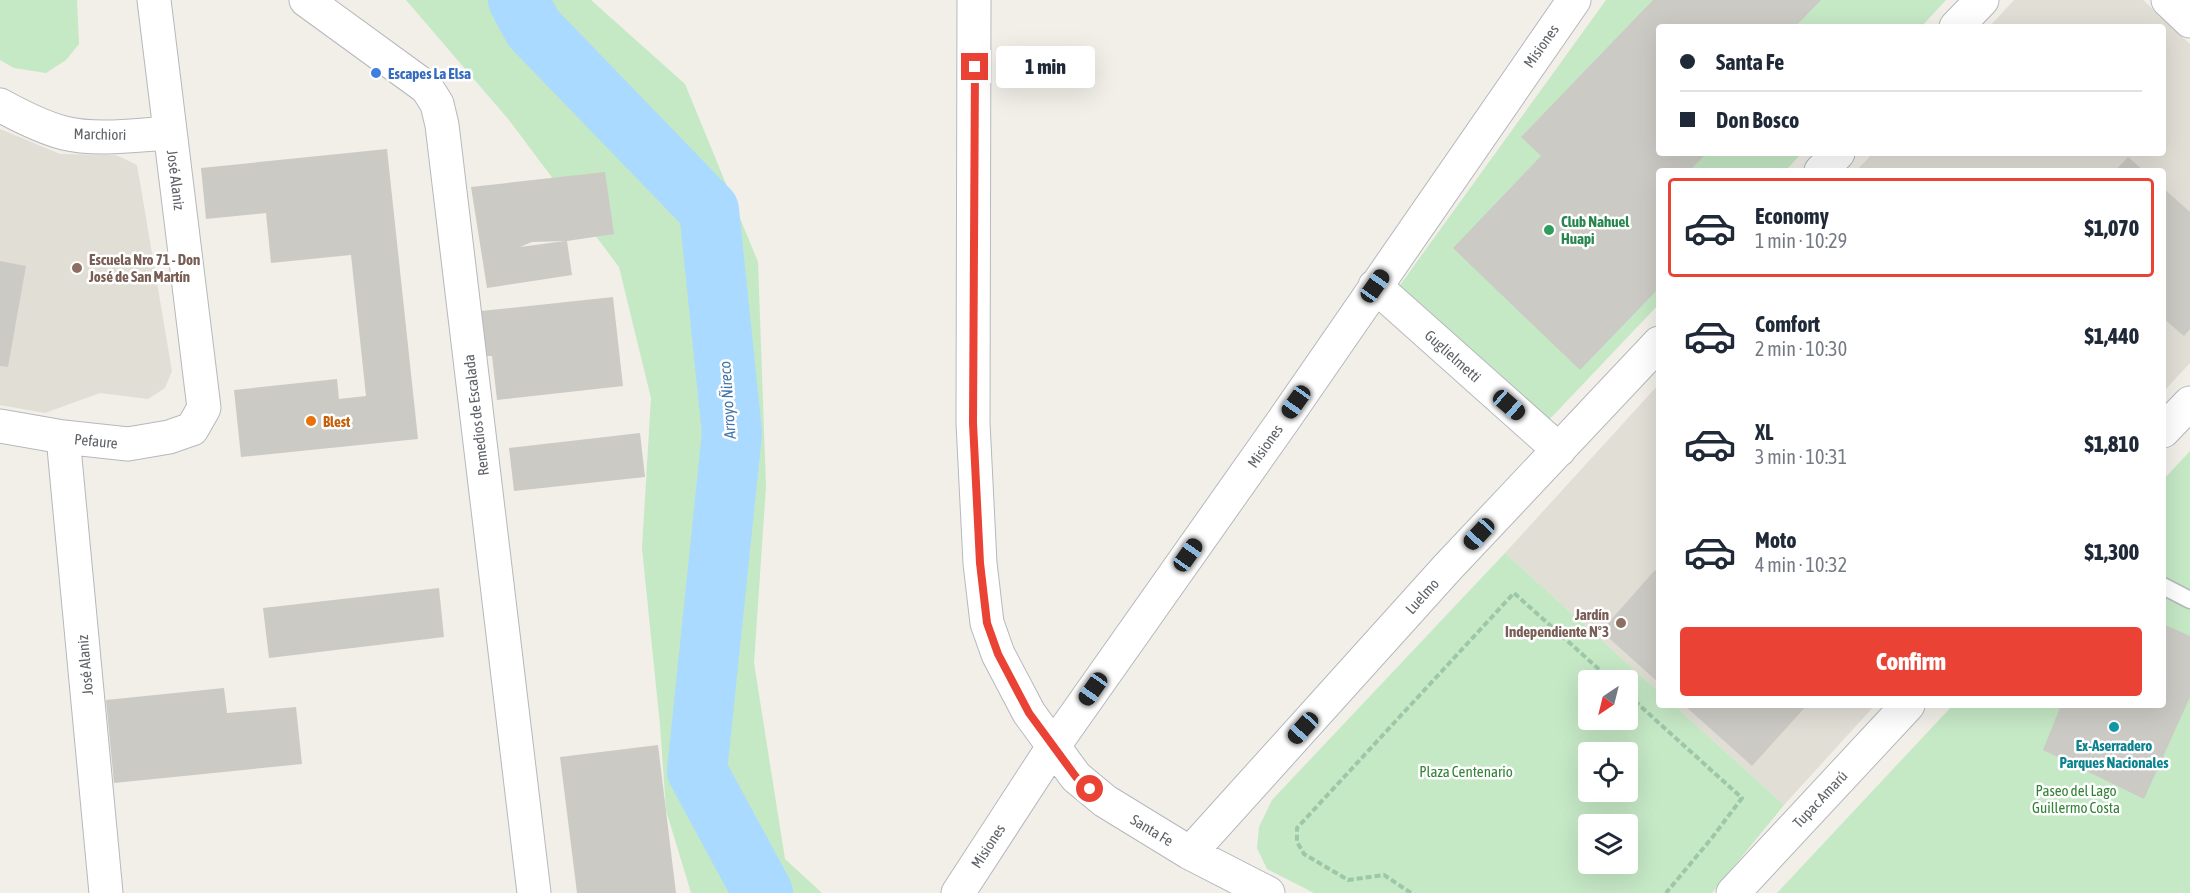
<!DOCTYPE html>
<meta charset="utf-8">
<style>
:root{--surface:#fff;--page:#f2f2f3;--text:#1f2937;--muted:#747a83;--line:#e0e1e3;--accent:#ea4335}
body{margin:0;font-family:"Asap Condensed",sans-serif;background:var(--page);color:var(--text);height:100vh;display:flex;flex-direction:column;font-size:22px;white-space:nowrap}
*{box-sizing:border-box;margin:0}
p{font-size:20px;color:var(--muted)}
.icon{flex:none;width:33px;height:33px;fill:none;stroke:currentColor;stroke-width:2;stroke-linecap:round;stroke-linejoin:round}
.map{position:relative;flex:1;overflow:hidden}
.panel{position:absolute;left:1656px;top:168px;width:510px;height:540px;display:flex;flex-direction:column;background:var(--surface);border-radius:6px;box-shadow:0 6px 24px #0002}
.panel>*{flex:none}
.guide{position:absolute;left:1656px;top:24px;width:510px;height:132px;border-radius:6px;box-shadow:0 6px 24px #0002;display:grid;align-content:center;height:132px;padding:0 24px;background:var(--surface)}
.needle{width:39px;rotate:215deg}
.fabs{position:absolute;left:1578px;top:670px;display:grid;gap:12px}
.fabs a{display:grid;place-items:center;width:60px;height:60px;border-radius:6px;background:var(--surface);box-shadow:0 6px 24px #0002;font-size:30px}
.end{position:absolute;width:27px;height:27px;margin:-14px;border:8px solid #ea4335;background:#fff;box-shadow:0 0 0 3px #fff}
.from{border-radius:50%}
.bubble{position:absolute;height:42px;border-radius:6px;background:var(--surface);box-shadow:0 6px 24px #0002;font-size:20px;font-weight:800;line-height:42px;text-align:center}
.car{position:absolute;width:18px;height:36px;margin:-18px -9px;border-radius:8px;box-shadow:0 0 4px 2px #0007;background:linear-gradient(#222 24%,#8ab4d8 0 40%,#222 0 76%,#8ab4d8 0 86%,#222 0)}
.guide b{display:flex;align-items:center;gap:21px;height:57px;font-size:22px}
.guide b+b{border-top:2px solid var(--line)}
.guide i{width:15px;height:15px;background:var(--text)}
ul{padding:10px 0 0;list-style:none}
li{display:flex;align-items:center;gap:18px;height:99px;margin:0 12px 9px;padding:0 12px;border:3px solid transparent;border-radius:6px}
li div{flex:1}
li b{display:block;font-size:22px}
li em{font-style:normal;font-weight:800}
li.active{border-color:var(--accent)}
li>.icon{width:54px;height:54px;stroke-width:1.5}
.cta{display:flex;gap:12px;margin-top:auto;padding:12px 24px}
.cta a{flex:1;height:69px;border-radius:6px;background:var(--accent);color:#fff;font-size:24px;font-weight:800;line-height:69px;text-align:center}
.map>svg:first-child{display:block}
</style>
<div class="map">
<svg width="2190" height="893" viewBox="0 0 2190 893">
<rect width="100%" height="100%" fill="#f1efe8"/>
<path fill="#e1ded6" d="M2014,0H2143L2190,44V363L2163,392V171H1856L1873,153H2163V27H1989Z
M0,129L60,154L116,155L137,165L172,371L165,388L148,399L100,393L45,413L0,405Z
M1659,384V692L1505,553Z
M1674,705H1875L1784,805Z"/>
<path fill="#c5e8c5" fill-rule="evenodd" d="M0,0H77L79,44L66,60L46,73L14,68L0,60Z
M406,0H591L685,84L758,262L766,486L754,663L785,859L822,893H691L666,810L660,725L642,548L651,398L619,267L509,120Z
M1606,0H1946L1921,27H1659V153H1802L1785,171H1659V304L1547,422L1398,288Z
M2190,451V893H1777L1953,705H2163V480Z
M1505,553L1659,692V705H1674L1784,805L1712,893H1314L1267,869L1257,848L1259,827L1272,800ZM1588,681H1628V720H1588ZM1588,753H1628V792H1588ZM1588,825H1628V864H1588Z"/>
<g fill="none" stroke-linecap="round" stroke-linejoin="round">
<path stroke="#aadaff" stroke-width="60" d="M518,0L533,28L709,210L732,433L697,771L763,893"/>
</g>
<path fill="#cccac5" fill-rule="evenodd" d="M1653,0H1821L1795,27H1659V153H1707L1689,171H1659V288L1580,370L1453,248L1541,156L1521,137Z
M387,149L418,439L241,457L234,390L337,379L339,399L366,396L351,255L271,263L266,213L206,219L201,168Z
M2128,157L2144,171H2115Z
M605,172L614,234L567,241L572,275L487,288L471,187ZM565,241L520,247L532,242Z
M2163,188L2190,212V329L2184,336L2163,318Z
M0,261L26,266L8,367L0,366Z
M613,297L623,386L497,400L492,356H486L481,311Z
M640,433L645,477L514,491L509,448Z
M1655,570L1659,574V683L1601,631Z
M439,588L444,637L269,658L263,608Z
M2163,624L2190,636V697L2144,799L2043,750L2061,705H2163Z
M224,688L227,713L296,707L302,764L114,783L106,700Z
M1684,705H1807L1752,766Z
M658,745L676,893H577L560,757Z"/>
<g fill="none" stroke-linecap="round" stroke-linejoin="round">
<defs>
<path id="service" d="M2163,586L2190,600"/>
<path id="minor" d="M306,0L427,88L437,104L442,125L534,893
M974,0L973,423L980,563L987,623L998,654L1029,713L1076,777L1105,801L1190,853L1268,893
M2168,0L2190,21
M1956,27L1982,0
M0,105C20,116 41,127 64,133C97,141 136,135 170,133
M1821,171L1838,153
M1375,286L1559,450
M0,426L63,437L128,444L169,437L192,429L204,408L154,0
M2163,431L2190,403
M63,437L106,893
M1190,853L1447,568L1659,343
M958,893L1053,747L1283,421L1574,0
M1733,893L1908,705"/>
</defs>
<use href="#service" stroke="#b5b8bc" stroke-width="19"/>
<use href="#minor" stroke="#b5b8bc" stroke-width="35"/>
<path stroke="#9cc7a9" stroke-width="4" stroke-dasharray="6 3" stroke-linecap="butt" d="M1628,695L1742,798L1711,839L1666,893
M1411,893L1384,875L1348,880L1304,854L1297,842V828L1514,593L1612,681"/>
<use href="#service" stroke="#fff" stroke-width="16"/>
<use href="#minor" stroke="#fff" stroke-width="33"/>
</g>
<g fill="none" stroke-linecap="round" stroke-linejoin="round">
<path stroke="#ea4335" stroke-width="8" d="M975,67L973,423L980,563L987,623L998,654L1029,713L1076,777L1090,789"/>
</g>
<circle fill="#3f7fe0" stroke="#fff" stroke-width="2" cx="376" cy="73" r="6"/>
<circle fill="#2e9e5b" stroke="#fff" stroke-width="2" cx="1549" cy="230" r="6"/>
<g fill="#8d6e63" stroke="#fff" stroke-width="2">
<circle cx="77" cy="268" r="6"/>
<circle cx="1621" cy="623" r="6"/>
</g>
<circle fill="#e8710a" stroke="#fff" stroke-width="2" cx="311" cy="421" r="6"/>
<circle fill="#0f9aa8" stroke="#fff" stroke-width="2" cx="2114" cy="727" r="6"/>
<g text-anchor="middle" dominant-baseline="central" stroke-width="5" stroke-linejoin="round" paint-order="stroke">
<g font-size="15" fill="#5f6368" stroke="#fff">
<text transform="translate(1541 46) rotate(-55)">Misiones</text>
<text transform="translate(100 134) rotate(1)">Marchiori</text>
<text transform="translate(176 180) rotate(83)">José Alaniz</text>
<text transform="translate(1453 356) rotate(42)">Guglielmetti</text>
<text transform="translate(476 415) rotate(-97)">Remedios de Escalada</text>
<text transform="translate(96 441) rotate(6)">Pefaure</text>
<text transform="translate(1265 446) rotate(-55)">Misiones</text>
<text transform="translate(1422 596) rotate(-48)">Luelmo</text>
<text transform="translate(85 665) rotate(-95)">José Alaniz</text>
<text transform="translate(1820 799) rotate(-47)">Tupac Amarú</text>
<text transform="translate(1152 830) rotate(31)">Santa Fe</text>
<text transform="translate(988 846) rotate(-57)">Misiones</text>
</g>
<g font-size="15" font-weight="bold" fill="#366cbe" stroke="#fff" text-anchor="start">
<text x="388" y="73">Escapes La Elsa</text>
</g>
<g font-size="15" font-weight="bold" fill="#27864d" stroke="#fff" text-anchor="start">
<text x="1561" y="221">Club Nahuel<tspan x="1561" dy="17">Huapi</tspan></text>
</g>
<g font-size="15" font-weight="bold" fill="#785e54" stroke="#fff" text-anchor="start">
<text x="89" y="259">Escuela Nro 71 - Don<tspan x="89" dy="17">José de San Martín</tspan></text>
<text x="1609" y="614" text-anchor="end">Jardín<tspan x="1609" dy="17">Independiente N°3</tspan></text>
</g>
<g font-size="15" font-weight="bold" fill="#c56008" stroke="#fff" text-anchor="start">
<text x="323" y="421">Blest</text>
</g>
<g font-size="15" font-weight="bold" fill="#0d838f" stroke="#fff">
<text x="2114" y="745">Ex-Aserradero<tspan x="2114" dy="17">Parques Nacionales</tspan></text>
</g>
<g font-size="15" fill="#348238" stroke="#fff">
<text x="1466" y="771">Plaza Centenario</text>
<text x="2076" y="790">Paseo del Lago<tspan x="2076" dy="17">Guillermo Costa</tspan></text>
</g>
<g font-size="16" font-style="italic" fill="#4174aa" stroke="#fff">
<text transform="translate(727 400) rotate(-94)">Arroyo Ñireco</text>
</g>
</g>
</svg>
<div class="fabs">
<a><svg class="needle" viewBox="-14 -14 28 28"><path d="M0-13l5 13h-10z" fill="#e53935"/><path d="M0 13l5-13h-10z" fill="#747a83"/></svg></a>
<a><svg class="icon" aria-label="locate" viewBox="0 0 24 24"><circle cx="12" cy="12" r="6"/><path d="M12 2v4M12 18v4M2 12h4M18 12h4"/></svg></a>
<a><svg class="icon" aria-label="layers" viewBox="0 0 24 24"><path d="M12 4l9 5-9 5-9-5zM3 14l9 5 9-5"/></svg></a>
</div>
<i class="end from" style="left:1090px;top:789px"></i>
<i class="end" style="left:975px;top:67px"></i>
<div class="bubble" style="left:996px;top:46px;width:99px">1 min</div>
<i class="car" style="left:1375px;top:286px;rotate:35deg"></i>
<i class="car" style="left:1296px;top:402px;rotate:215deg"></i>
<i class="car" style="left:1509px;top:405px;rotate:131deg"></i>
<i class="car" style="left:1479px;top:534px;rotate:223deg"></i>
<i class="car" style="left:1188px;top:555px;rotate:35deg"></i>
<i class="car" style="left:1093px;top:689px;rotate:215deg"></i>
<i class="car" style="left:1303px;top:728px;rotate:222deg"></i>
<div class="guide">
<b><i class="from"></i>Santa Fe</b>
<b><i></i>Don Bosco</b>
</div>
<section class="panel">
<ul>
<li class="active"><svg class="icon" aria-label="car" viewBox="0 0 24 24"><path d="M5 17H2v-5l4-1 3-4h7l3 4 3 1v5h-3M9 17h6M6 11h13"/><circle cx="7" cy="17" r="2"/><circle cx="17" cy="17" r="2"/></svg><div><b>Economy</b><p>1 min · 10:29</p></div><em>$1,070</em></li>
<li><svg class="icon" aria-label="car" viewBox="0 0 24 24"><path d="M5 17H2v-5l4-1 3-4h7l3 4 3 1v5h-3M9 17h6M6 11h13"/><circle cx="7" cy="17" r="2"/><circle cx="17" cy="17" r="2"/></svg><div><b>Comfort</b><p>2 min · 10:30</p></div><em>$1,440</em></li>
<li><svg class="icon" aria-label="car" viewBox="0 0 24 24"><path d="M5 17H2v-5l4-1 3-4h7l3 4 3 1v5h-3M9 17h6M6 11h13"/><circle cx="7" cy="17" r="2"/><circle cx="17" cy="17" r="2"/></svg><div><b>XL</b><p>3 min · 10:31</p></div><em>$1,810</em></li>
<li><svg class="icon" aria-label="car" viewBox="0 0 24 24"><path d="M5 17H2v-5l4-1 3-4h7l3 4 3 1v5h-3M9 17h6M6 11h13"/><circle cx="7" cy="17" r="2"/><circle cx="17" cy="17" r="2"/></svg><div><b>Moto</b><p>4 min · 10:32</p></div><em>$1,300</em></li>
</ul>
<div class="cta"><a>Confirm</a></div>
</section>
</div>
